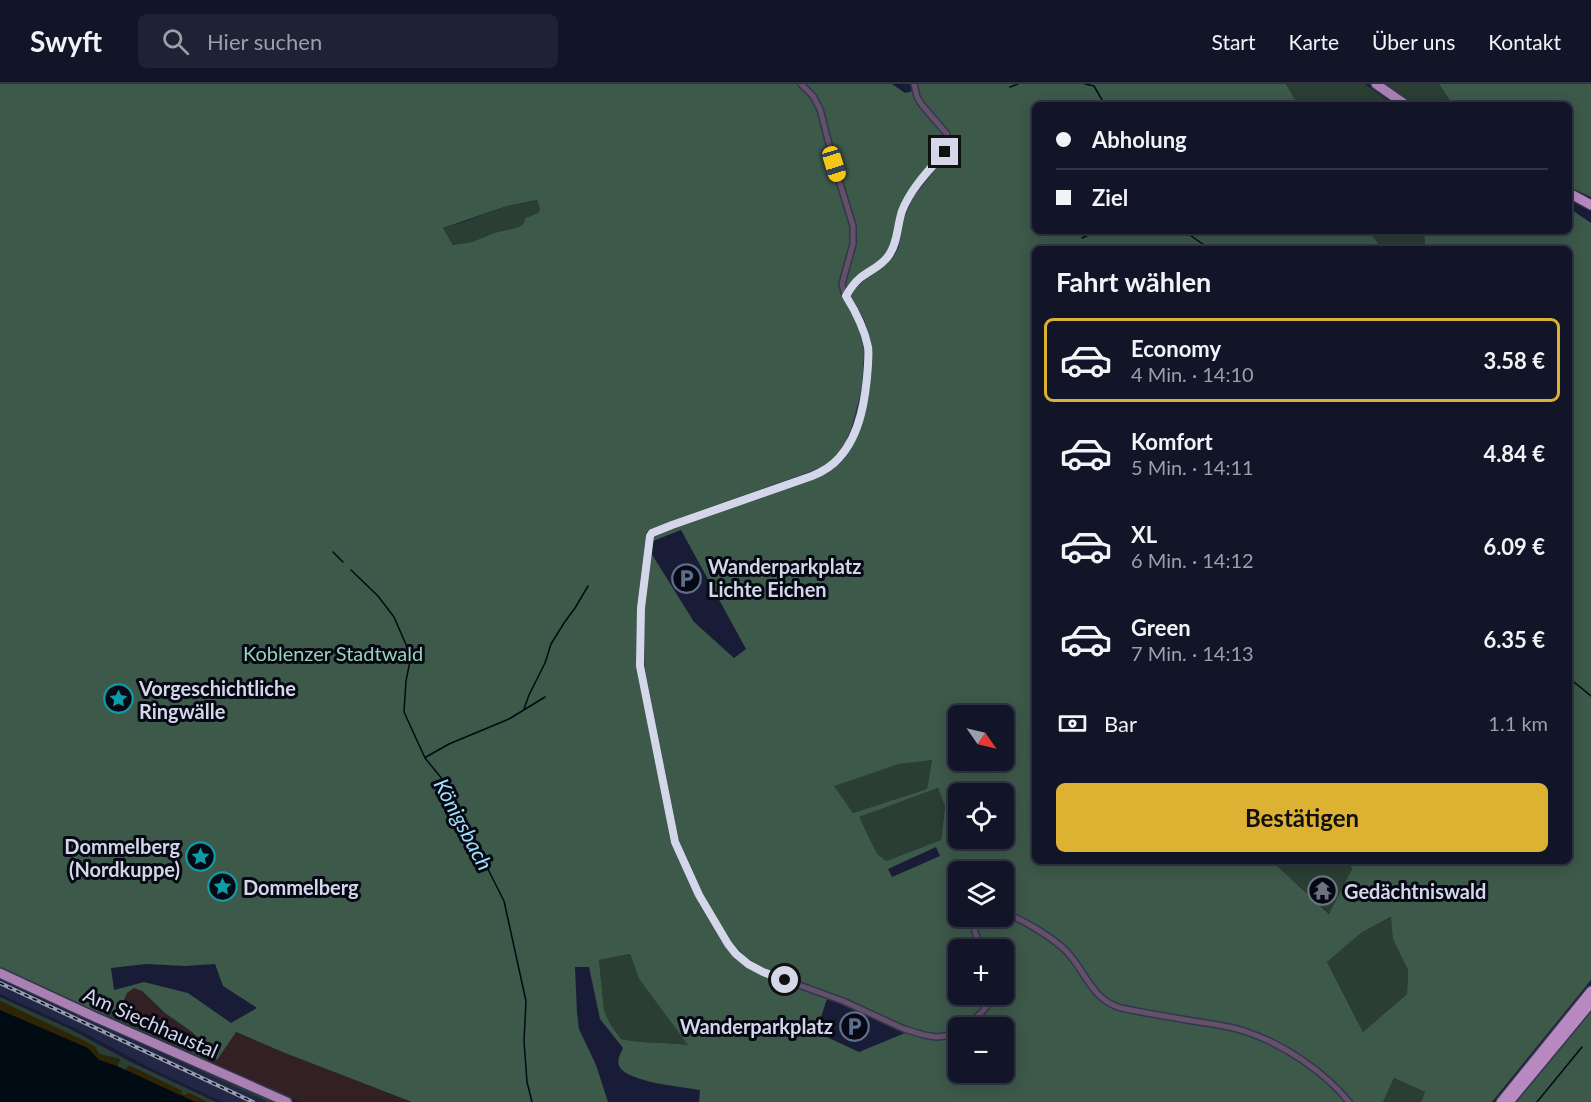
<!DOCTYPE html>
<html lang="de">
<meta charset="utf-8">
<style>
:root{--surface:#121528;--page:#1f2234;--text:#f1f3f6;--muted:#9c9fa8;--line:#313445;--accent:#ddb233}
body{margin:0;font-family:Lato,sans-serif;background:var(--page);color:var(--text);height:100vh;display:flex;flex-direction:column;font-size:22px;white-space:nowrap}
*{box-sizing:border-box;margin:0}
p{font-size:20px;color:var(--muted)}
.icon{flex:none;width:33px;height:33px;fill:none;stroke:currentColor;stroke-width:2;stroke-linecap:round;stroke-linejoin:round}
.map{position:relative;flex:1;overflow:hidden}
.side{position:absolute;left:1032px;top:162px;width:540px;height:618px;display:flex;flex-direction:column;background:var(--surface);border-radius:9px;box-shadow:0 3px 15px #0003,0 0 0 2px var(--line)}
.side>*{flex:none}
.banner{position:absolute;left:1032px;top:18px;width:540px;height:132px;border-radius:9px;box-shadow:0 3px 15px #0003,0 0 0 2px var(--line);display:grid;align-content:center;height:132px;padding:0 24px;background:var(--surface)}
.needle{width:39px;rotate:124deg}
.tools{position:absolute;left:948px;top:621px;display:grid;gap:12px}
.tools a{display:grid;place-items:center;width:66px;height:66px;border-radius:9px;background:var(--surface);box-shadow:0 3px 15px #0003,0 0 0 2px var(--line);font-size:30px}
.end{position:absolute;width:27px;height:27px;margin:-14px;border:8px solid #d3d7e9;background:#111;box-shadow:0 0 0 3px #111}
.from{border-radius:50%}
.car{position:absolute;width:18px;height:36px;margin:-18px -9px;border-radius:8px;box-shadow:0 0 4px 2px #0007;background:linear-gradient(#f5c518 24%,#345 0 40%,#f5c518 0 76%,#345 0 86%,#f5c518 0)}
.banner b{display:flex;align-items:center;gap:21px;height:57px;font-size:22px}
.banner b+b{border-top:2px solid var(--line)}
.banner i{width:15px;height:15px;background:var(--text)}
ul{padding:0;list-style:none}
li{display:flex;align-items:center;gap:18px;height:84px;margin:0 12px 9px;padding:0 12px;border:3px solid transparent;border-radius:9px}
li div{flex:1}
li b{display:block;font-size:22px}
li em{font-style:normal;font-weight:700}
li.on{border-color:var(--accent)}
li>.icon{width:54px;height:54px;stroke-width:1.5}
h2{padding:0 24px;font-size:27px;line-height:72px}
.pay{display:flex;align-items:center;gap:15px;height:66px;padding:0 24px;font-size:22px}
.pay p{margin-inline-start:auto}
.primary-button{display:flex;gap:12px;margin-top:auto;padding:12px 24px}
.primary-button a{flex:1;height:69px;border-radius:9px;background:var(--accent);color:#111;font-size:24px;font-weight:700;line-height:69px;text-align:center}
header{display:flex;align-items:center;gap:36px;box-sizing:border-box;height:84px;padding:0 30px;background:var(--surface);border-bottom:2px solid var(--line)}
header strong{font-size:28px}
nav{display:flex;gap:33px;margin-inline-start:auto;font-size:21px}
.search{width:420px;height:54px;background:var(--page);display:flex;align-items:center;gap:15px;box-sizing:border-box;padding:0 21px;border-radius:9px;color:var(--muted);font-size:22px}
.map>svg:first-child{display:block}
</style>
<header>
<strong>Swyft</strong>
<div class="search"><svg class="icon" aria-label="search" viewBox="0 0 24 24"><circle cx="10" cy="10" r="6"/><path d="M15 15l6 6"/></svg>Hier suchen</div>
<nav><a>Start</a><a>Karte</a><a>Über uns</a><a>Kontakt</a></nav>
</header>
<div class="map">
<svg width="1591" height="1018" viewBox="0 0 1591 1018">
<rect width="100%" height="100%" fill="#181c36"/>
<path fill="#222745" d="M0,895L45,917L268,1018H223L160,989L79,946L0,910Z"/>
<path fill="#332024" d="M134,903L142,907L165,929L192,948L217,975L235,948L285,969L412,1018H300L259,1000L223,987L207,980V972L196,958L187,950L179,961L148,940L147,942L130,929L122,921L127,909Z"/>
<path fill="#2a3e33" d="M1286,0H1365L1394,21H1298Z
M1385,0H1439L1453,21H1416Z
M537,116L540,126L538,129L525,134L524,139L519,143L494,149L472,158L453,161L443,144L463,138L507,122Z
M1369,147H1420L1424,151L1425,159L1419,165H1382Z
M932,675L927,705L853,729L833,701L899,680Z
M938,704L945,723L941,756L886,777L877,771L858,733Z
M1272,777H1348L1352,785L1330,830Z
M1392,833L1408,886L1407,910L1363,948L1327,878L1361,849Z
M630,870L639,895L689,961C667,958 643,960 621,955L610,940L604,926L599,876Z
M0,893L274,1018H268L0,895Z
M0,913L70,945L131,978L216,1018H207L189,1009L185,1011L181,1010L182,1007L130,982L125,986L117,982L120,975L99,970L95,963L0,917Z
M108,926L144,944L148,940L179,961L190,967L202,971L205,969L208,975V978L106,933Z
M1394,994L1425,1008L1421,1018H1383Z"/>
<path fill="#3d594a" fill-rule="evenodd" d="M0,0H892L905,9L913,7V0H1286L1298,21H1035V147H1369L1382,165H1035V777H1272L1329,830L1352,785L1348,777H1569V165H1419L1425,159L1424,151L1420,147H1569V124L1591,139V896L1492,1018H1421L1425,1008L1394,994L1383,1018H699L700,1006C683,1003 626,998 619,982C617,976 620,970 623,964L600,935L589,883H575L577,929L579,945L596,981L608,1018H412L285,969L236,948L217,976L192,948L165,929L142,907L134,904L127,909L122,921L130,929L147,942L144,945L108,926L106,933L0,884ZM537,116L540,126L538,129L525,134L524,139L519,143L494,149L472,158L453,161L443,144L507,122ZM681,446L746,565L734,574L694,538L651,469L653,457ZM958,632H1004V676H958ZM932,676L927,705L853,729L834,702L899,680ZM938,704L945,723L941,756L886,777L877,770L859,733ZM958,710H1004V754H958ZM936,763L940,772L892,793L888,785ZM958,788H1004V832L974,833L971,837L965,835L966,832H958ZM1391,833L1393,855L1408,886L1407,910L1363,948L1327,878L1361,849ZM958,866H1004V910H958ZM630,870L639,895L688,961C666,958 643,960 621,955L610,940L604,926L599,876ZM146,880L185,882L215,880L223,902L257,924L231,939L188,909L144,898L114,906L111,884ZM827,915L844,921L905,949L859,968L816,948ZM958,944H1004V988H958Z
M1439,0H1591V113L1569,103V21H1453Z
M1591,927V1018H1516Z
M187,950L205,969L202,971L196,970L179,961Z"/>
<path fill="#2e2504" d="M0,917L85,957L95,963L99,970L120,976L117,982L99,976L87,964L2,928L0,926Z
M129,982L182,1007V1010L185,1011L189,1009L207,1018H195L125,986Z"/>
<path fill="#000b13" d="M0,926L88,964L99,976L117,982L195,1018H0Z"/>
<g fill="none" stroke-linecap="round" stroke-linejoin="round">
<path stroke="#000b13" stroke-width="1.5" d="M1085,0L1094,2L1105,21
M1010,3L1018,0
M1184,147L1210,165
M1082,154L1098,147
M333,468L343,478
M351,486L378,512L394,533L411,572L406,597L404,628L425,674L443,696L504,817L526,917L524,957L527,998L532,1018
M1569,594L1591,612
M524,625L529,611L545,579L551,560L564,539L575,524L588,502
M426,673L449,660L509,635L545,613
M1537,1018L1582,963"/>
<defs>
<path id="minor" d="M801,0L813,12L820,25L834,80L853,142V160L842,200L844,208L861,238L868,266L866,304L855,345L848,363L841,373L832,381L821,388L672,441L650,450L641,524V585L675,758L699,811L728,860L744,877L763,888L843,917L904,945L924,951L936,953L945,952L958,947
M846,211L857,197L882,179L890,171L895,162L900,134L910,111L947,64L948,59L947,50L922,21L917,13L914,0
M1004,829C1022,835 1054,854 1067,868C1086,888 1092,916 1121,924C1145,929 1169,933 1193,937C1211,940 1230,942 1247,948C1283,960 1325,988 1349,1018
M982,832C968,844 977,853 984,866
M965,944L983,927L995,910"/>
<path id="primary" d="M1376,0L1406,21
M0,889L97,934L287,1018"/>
<path id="trunk" d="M1569,109L1591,121
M1501,1018L1591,907
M1509,1018L1591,919"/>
</defs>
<use href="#minor" stroke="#32364f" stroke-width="8"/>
<use href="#primary" stroke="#32364f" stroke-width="12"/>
<use href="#trunk" stroke="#32364f" stroke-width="12"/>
<use href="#minor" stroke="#645068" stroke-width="5"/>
<use href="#primary" stroke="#aa80b2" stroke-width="9"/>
<use href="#trunk" stroke="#b889c0" stroke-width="9"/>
<defs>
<path id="rail" d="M0,899L253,1018"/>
</defs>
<use href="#rail" stroke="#989cb1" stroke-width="4"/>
<use href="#rail" stroke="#060813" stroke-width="1.5" stroke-dasharray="4.5" stroke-linecap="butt"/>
</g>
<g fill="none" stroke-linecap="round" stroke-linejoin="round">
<path stroke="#d3d7e9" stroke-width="8" d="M785,896L763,888L748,880L736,870L728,860L699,811L675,758L640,582L641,524L650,452L652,449L672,441L812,392C822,388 832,382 839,374C861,350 866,312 868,281C868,275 869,269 868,263C864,243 856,228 846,212C850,205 854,199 860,194C870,186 882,182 889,171C898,158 897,142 902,127C911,104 929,86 945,68"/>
</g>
<defs>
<symbol id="parking-ring" viewBox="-11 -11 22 22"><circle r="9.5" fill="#060813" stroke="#5c6f8a" stroke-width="1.5"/><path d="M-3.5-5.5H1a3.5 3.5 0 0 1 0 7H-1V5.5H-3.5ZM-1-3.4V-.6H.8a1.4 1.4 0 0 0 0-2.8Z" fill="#5c6f8a"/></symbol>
<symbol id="sight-ring" viewBox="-11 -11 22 22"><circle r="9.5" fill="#060813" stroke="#0f9aa8" stroke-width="1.5"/><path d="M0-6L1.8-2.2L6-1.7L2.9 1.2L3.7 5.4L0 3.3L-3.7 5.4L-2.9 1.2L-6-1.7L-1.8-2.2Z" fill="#0f9aa8"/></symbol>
<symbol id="temple-ring" viewBox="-11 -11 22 22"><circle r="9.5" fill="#060813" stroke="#6b7280" stroke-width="1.5"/><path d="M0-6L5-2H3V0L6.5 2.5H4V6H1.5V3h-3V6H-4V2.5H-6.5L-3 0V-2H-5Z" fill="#6b7280"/></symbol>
</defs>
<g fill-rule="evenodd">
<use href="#parking-ring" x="670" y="478" width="33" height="33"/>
<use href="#sight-ring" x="102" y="598" width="33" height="33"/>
<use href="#sight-ring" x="184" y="756" width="33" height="33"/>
<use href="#sight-ring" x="206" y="786" width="33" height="33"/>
<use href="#temple-ring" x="1306" y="790" width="33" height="33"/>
<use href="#parking-ring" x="838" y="926" width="33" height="33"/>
</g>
<g text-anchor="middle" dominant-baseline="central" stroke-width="6" stroke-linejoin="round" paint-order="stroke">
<g font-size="20" font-weight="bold" fill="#d3d7e9" stroke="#060813" text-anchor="start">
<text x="708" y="482">Wanderparkplatz<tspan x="708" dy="23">Lichte Eichen</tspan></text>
<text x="139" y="604">Vorgeschichtliche<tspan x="139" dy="23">Ringwälle</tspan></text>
<text x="180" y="762" text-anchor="end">Dommelberg<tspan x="180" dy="23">(Nordkuppe)</tspan></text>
<text x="243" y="803">Dommelberg</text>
<text x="1344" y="807">Gedächtniswald</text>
<text x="833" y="942" text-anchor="end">Wanderparkplatz</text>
</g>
<g font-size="20" fill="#9ad2b5" stroke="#060813">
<text x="333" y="569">Koblenzer Stadtwald</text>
</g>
<g font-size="20" fill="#d3d7e9" stroke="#060813">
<text transform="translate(151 938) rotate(24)">Am Siechhaustal</text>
</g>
<g font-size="21" font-style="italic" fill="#a3e0fb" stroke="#060813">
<text transform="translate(464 740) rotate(62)">Königsbach</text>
</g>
</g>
</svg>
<div class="tools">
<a><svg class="needle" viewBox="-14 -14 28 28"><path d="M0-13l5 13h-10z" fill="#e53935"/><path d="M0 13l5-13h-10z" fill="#9c9fa8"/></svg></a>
<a><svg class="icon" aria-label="locate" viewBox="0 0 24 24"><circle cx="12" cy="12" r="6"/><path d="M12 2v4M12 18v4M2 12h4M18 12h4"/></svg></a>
<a><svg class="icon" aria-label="layers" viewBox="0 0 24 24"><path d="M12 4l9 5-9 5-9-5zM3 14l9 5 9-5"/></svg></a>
<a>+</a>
<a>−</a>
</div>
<i class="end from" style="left:785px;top:896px"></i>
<i class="end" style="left:945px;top:68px"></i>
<i class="car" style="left:834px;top:80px;rotate:163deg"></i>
<div class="banner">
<b><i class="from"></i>Abholung</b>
<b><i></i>Ziel</b>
</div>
<section class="side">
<h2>Fahrt wählen</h2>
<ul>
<li class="on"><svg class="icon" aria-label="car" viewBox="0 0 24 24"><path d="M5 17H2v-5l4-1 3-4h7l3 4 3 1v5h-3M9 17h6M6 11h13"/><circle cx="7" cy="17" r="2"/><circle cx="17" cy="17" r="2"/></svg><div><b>Economy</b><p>4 Min. · 14:10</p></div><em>3.58 €</em></li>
<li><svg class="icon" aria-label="car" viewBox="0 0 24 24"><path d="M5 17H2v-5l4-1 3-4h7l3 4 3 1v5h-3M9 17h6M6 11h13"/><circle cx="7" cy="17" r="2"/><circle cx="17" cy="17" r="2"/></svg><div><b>Komfort</b><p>5 Min. · 14:11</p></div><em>4.84 €</em></li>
<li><svg class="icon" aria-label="car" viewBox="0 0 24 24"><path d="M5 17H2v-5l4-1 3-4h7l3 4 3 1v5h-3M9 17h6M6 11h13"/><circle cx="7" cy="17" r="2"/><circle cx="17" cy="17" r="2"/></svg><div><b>XL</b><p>6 Min. · 14:12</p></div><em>6.09 €</em></li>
<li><svg class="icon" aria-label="car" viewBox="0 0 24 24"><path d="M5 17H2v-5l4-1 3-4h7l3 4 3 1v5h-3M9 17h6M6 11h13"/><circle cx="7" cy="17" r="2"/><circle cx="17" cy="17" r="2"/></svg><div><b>Green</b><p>7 Min. · 14:13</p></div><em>6.35 €</em></li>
</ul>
<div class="pay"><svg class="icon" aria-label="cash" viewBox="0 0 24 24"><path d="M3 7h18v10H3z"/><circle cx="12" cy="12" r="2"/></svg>Bar<p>1.1 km</p></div>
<div class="primary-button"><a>Bestätigen</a></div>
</section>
</div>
